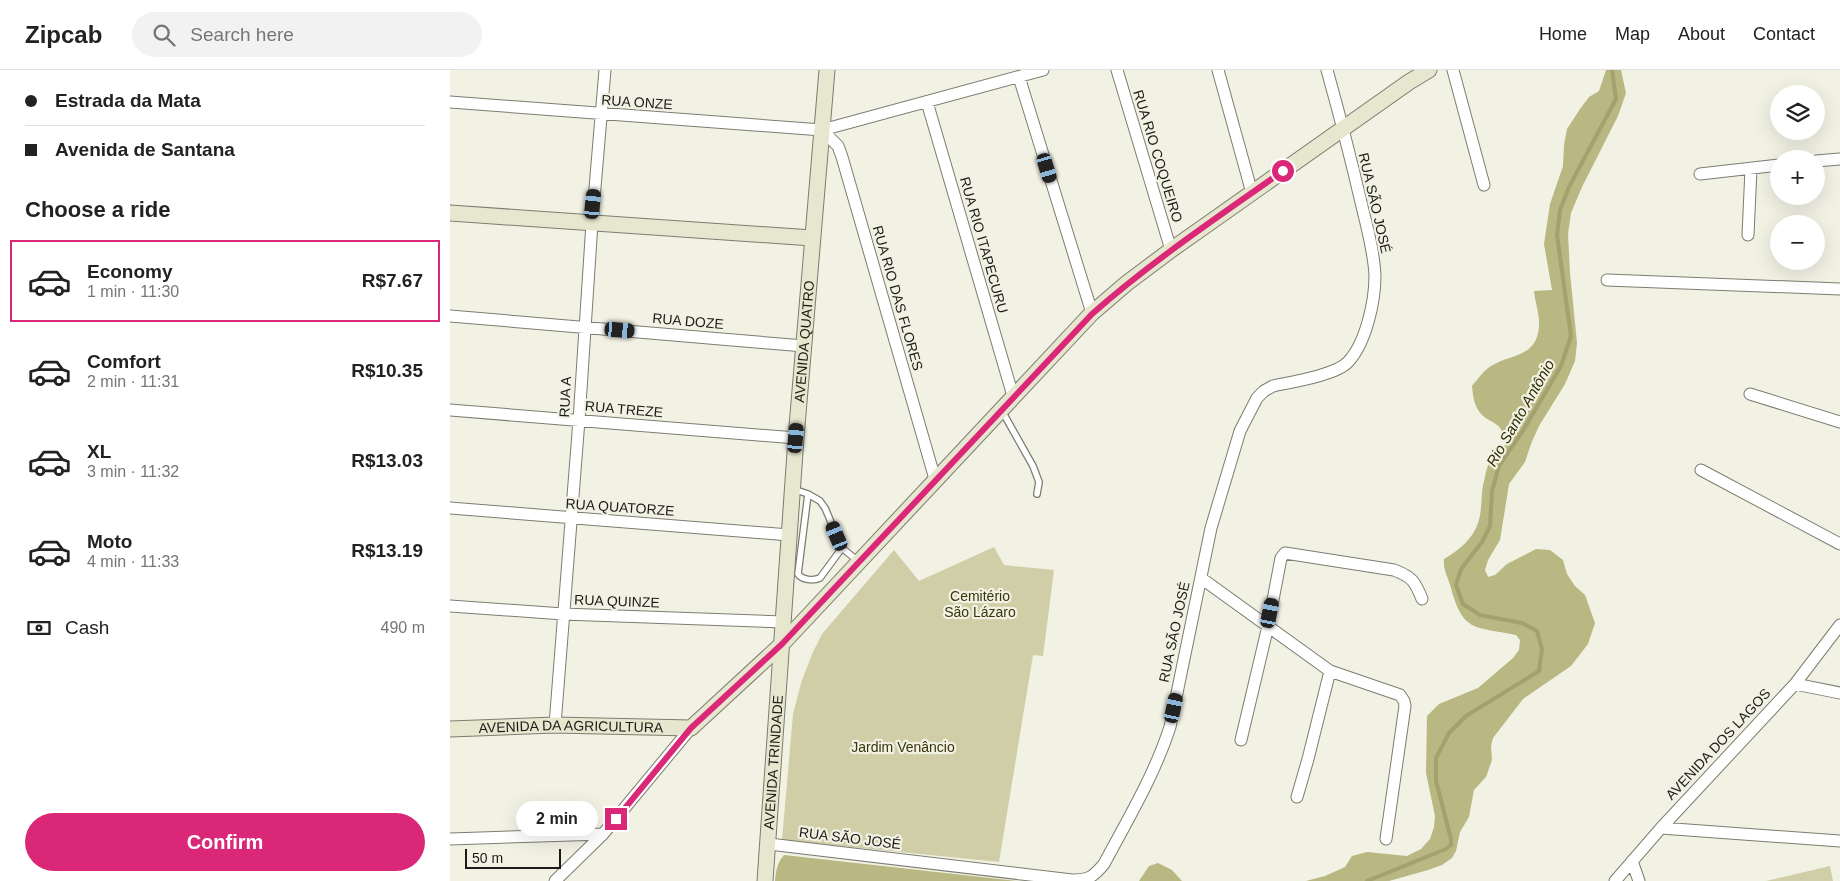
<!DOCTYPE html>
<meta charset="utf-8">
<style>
:root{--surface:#fff;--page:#f2f2f2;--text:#222;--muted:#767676;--line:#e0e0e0;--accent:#db2777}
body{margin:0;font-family:Arial,sans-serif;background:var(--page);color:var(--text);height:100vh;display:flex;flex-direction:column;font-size:19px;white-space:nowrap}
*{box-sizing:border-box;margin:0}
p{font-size:16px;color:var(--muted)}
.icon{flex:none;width:28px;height:28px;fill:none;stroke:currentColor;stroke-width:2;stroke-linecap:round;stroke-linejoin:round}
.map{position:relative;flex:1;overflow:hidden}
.sheet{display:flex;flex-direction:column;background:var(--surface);width:450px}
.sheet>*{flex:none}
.banner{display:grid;align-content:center;height:110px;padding:0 25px;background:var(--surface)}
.buttons{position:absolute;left:1320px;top:15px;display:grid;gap:10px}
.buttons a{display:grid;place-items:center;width:55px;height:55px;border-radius:50%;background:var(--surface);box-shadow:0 5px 20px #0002;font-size:25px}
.scale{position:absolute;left:15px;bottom:12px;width:96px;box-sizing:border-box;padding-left:5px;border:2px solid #1c1b17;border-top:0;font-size:14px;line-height:18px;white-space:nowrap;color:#1c1b17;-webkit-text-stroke:4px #f1f1e4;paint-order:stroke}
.end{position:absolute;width:22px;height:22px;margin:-11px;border:6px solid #db2777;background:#fff;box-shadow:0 0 0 2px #fff}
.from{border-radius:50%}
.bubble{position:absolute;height:35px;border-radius:18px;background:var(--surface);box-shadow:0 5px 20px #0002;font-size:16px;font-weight:800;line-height:35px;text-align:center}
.car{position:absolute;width:15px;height:30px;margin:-15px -8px;border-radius:6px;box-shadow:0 0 4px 1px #0007;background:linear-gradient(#222 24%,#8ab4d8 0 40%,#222 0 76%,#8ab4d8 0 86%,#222 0)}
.banner b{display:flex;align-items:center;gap:18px;height:48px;font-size:19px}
.banner b+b{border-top:1px solid var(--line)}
.banner i{width:12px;height:12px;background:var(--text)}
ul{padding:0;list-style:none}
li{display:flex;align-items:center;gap:15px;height:82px;margin:0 10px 8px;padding:0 15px;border:2px solid transparent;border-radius:0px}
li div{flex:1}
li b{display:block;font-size:19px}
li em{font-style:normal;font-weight:800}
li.selected{border-color:var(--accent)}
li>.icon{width:45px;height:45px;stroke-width:1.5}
h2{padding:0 25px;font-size:22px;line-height:60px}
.pay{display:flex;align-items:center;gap:12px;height:55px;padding:0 25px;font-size:19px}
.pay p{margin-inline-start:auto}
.primary-button{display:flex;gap:10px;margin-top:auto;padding:10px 25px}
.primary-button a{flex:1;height:58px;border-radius:30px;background:var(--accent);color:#fff;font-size:20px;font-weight:800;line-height:58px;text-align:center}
header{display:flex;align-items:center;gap:30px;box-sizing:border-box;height:70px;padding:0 25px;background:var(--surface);border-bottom:1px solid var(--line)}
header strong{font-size:24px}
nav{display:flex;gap:28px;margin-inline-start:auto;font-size:18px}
.search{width:350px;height:45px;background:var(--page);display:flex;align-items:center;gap:12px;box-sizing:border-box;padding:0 18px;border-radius:28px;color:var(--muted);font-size:19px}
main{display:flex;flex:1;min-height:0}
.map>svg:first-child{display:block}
</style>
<header>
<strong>Zipcab</strong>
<div class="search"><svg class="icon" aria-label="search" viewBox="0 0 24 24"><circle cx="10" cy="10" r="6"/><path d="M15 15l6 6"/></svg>Search here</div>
<nav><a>Home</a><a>Map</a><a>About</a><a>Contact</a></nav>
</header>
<main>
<section class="sheet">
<div class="banner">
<b><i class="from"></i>Estrada da Mata</b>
<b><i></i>Avenida de Santana</b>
</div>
<h2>Choose a ride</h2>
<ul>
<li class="selected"><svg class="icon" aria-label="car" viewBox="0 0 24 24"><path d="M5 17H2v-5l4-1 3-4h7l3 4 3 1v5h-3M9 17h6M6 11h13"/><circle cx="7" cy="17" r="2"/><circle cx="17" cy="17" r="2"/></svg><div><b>Economy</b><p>1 min · 11:30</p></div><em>R$7.67</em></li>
<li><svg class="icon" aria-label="car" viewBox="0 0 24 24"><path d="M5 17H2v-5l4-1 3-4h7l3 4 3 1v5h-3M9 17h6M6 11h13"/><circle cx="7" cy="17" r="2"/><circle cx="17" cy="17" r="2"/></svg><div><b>Comfort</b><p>2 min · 11:31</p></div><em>R$10.35</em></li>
<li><svg class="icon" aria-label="car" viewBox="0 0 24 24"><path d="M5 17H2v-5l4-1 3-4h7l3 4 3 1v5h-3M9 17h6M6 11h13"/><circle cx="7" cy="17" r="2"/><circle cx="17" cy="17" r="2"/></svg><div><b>XL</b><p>3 min · 11:32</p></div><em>R$13.03</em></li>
<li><svg class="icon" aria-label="car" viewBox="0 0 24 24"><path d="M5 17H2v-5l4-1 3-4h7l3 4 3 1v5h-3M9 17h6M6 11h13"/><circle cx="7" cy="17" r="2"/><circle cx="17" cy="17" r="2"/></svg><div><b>Moto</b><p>4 min · 11:33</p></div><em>R$13.19</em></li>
</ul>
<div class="pay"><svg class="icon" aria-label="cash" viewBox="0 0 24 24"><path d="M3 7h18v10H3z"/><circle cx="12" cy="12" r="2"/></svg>Cash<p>490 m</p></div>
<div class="primary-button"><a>Confirm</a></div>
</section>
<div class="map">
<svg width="1390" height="811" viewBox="0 0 1390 811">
<rect width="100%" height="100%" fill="#f1f1e4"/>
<path fill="#d0cea7" d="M544,477L554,495L604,500L593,586L583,585L549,792L332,770L343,644L352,610L363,582L372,564L444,480L469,511Z
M1380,796L1383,811H1316Z"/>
<path fill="#b9b782" d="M1156,0H1171L1176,23L1168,46L1132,117L1121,143L1118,164L1120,203L1127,273L1125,291L1115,314L1089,356L1081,374L1075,392L1059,414L1050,470L1038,490L1035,500L1038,507L1045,505L1057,494L1086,479L1100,480L1113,490L1117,504L1125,516L1135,525L1145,553L1138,574L1121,596L1073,629L1043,668L1041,676L1042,690L1036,707L1024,720L1019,747L1010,762L1006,781L1002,788L992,795L978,800L939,811H856L875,806L895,797L902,786L917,782L957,786L971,779L980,769L984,757L985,746L976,703L977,646L989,634L1028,618L1063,588L1069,580L1070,570L1066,565C1023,556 1013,563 1000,515C997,505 993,499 994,489C1008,481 1023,469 1028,453C1032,442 1031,427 1033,415C1035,409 1036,399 1039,393C1044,385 1057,380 1055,369C1050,351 1042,354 1032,345C1024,337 1023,326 1022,316C1028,309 1033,301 1041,296C1062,283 1086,288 1089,257C1090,245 1085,232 1084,221L1102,220L1094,174L1100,134L1113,96L1114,75L1117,59L1130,39L1139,27L1149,21Z
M334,785L567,811H325C326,801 327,793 334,785Z
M708,793L722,800L732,811H689L699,796Z"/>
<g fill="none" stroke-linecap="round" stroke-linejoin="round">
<path stroke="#a3a16c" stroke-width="4" d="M917,811L996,779L1001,775V769L986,711V688L999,663L1016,646L1089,601L1092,579L1087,561L1072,553L1030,545L1013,534L1006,515L1011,499L1032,472L1040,456L1042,421L1049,396L1074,359L1111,296L1121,266L1107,165L1110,140L1119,117L1166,29L1162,0"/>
<defs>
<path id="lane" d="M552,341L583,396L589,412L587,424
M343,419L358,424L370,431L375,438L392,478L408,491
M358,424L348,504C352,510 363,511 370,508L392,478"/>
<path id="street" d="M667,0L721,180
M768,0L802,123
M1003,0L1034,115
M569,7L642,243
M0,32L372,60L593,0
M477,32L563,326
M372,60L388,76L392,87L485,409
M1366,91L1390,89
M1250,104L1329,95
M1298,165L1301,99
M1157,210L1390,219
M0,246L354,276
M1300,324L1390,352
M0,340L346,368
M1251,400L1390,474
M0,438L339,465
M751,508L880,601L950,625L954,631L955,636L936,769
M0,536L113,544L333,552
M1345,614L1390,623
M105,655L129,350L142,153L155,0
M791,670L818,556L831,488L835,483L944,500C962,507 965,511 972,529
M847,727L858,689L880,601
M1211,758L1390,771
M0,769L153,764
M319,774L622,810C639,810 643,807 654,794C678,749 704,706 720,657L761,458L790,361L807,328L814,321L823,316C842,312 886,305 898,292C916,273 925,231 925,206C924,180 916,154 910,128C900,85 889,43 877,0
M1182,791L1189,811
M105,811L153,764L241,658
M1165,811L1211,758L1345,614L1390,555"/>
<g id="secondary">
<path d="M0,143L362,168"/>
<path id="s1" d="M0,659L105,655L241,658L332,574L642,243L677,213L721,180L959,12L979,0"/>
<path id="s2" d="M315,811L346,368L377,0"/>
</g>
</defs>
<use href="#lane" stroke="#7d7c71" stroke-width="8"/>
<use href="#street" stroke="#7d7c71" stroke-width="13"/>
<use href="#secondary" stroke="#7d7c71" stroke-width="17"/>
<use href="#lane" stroke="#fff" stroke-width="5.5"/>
<use href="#street" stroke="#fff" stroke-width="11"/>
<use href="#secondary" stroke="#e7e6ce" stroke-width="15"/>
</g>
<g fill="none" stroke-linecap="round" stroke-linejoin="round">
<path stroke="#db2777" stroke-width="6" d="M166,749L241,658L332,574L642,244C702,191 768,147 833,101"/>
</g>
<g text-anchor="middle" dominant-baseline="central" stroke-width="4.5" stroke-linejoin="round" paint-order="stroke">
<g font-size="14" fill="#1c1b17" stroke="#f1f1e4">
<text transform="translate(187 32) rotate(4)">RUA ONZE</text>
<text transform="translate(708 86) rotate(73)">RUA RIO COQUEIRO</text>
<text transform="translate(925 133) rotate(77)">RUA SÃO JOSÉ</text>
<text transform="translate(534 175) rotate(74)">RUA RIO ITAPECURU</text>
<text transform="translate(448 228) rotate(74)">RUA RIO DAS FLORES</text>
<text transform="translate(238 251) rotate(5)">RUA DOZE</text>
<text stroke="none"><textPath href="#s2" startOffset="541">AVENIDA QUATRO</textPath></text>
<text transform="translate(115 327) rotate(-87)">RUA A</text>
<text transform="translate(174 339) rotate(5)">RUA TREZE</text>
<text transform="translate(170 437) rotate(4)">RUA QUATORZE</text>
<text transform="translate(167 531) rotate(2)">RUA QUINZE</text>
<text transform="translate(724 562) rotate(-78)">RUA SÃO JOSÉ</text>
<text stroke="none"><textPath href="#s1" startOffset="121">AVENIDA DA AGRICULTURA</textPath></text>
<text transform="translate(1268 674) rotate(-47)">AVENIDA DOS LAGOS</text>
<text stroke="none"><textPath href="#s2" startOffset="119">AVENIDA TRINDADE</textPath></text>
<text transform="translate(400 768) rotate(7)">RUA SÃO JOSÉ</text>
</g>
<g font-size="14" fill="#38350a" stroke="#f1f1e4">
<text x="530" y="526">Cemitério<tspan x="530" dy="16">São Lázaro</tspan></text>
<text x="453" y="677">Jardim Venâncio</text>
</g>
<g font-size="15" font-style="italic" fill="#2e2b00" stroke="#f1f1e4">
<text transform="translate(1070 343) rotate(-60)">Rio Santo Antônio</text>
</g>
</g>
</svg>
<div class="buttons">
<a><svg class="icon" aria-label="layers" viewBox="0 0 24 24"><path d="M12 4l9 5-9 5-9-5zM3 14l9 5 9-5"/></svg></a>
<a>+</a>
<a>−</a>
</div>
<div class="scale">50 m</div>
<i class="end from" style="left:833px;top:101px"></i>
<i class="end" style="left:166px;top:749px"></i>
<div class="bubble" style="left:66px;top:731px;width:82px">2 min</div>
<i class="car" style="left:597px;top:98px;rotate:163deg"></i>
<i class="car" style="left:143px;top:134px;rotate:6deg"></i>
<i class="car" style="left:170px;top:260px;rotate:95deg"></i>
<i class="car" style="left:346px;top:368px;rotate:5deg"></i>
<i class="car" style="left:387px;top:466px;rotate:337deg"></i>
<i class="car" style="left:820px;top:543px;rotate:11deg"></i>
<i class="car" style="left:724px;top:638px;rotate:12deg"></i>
</div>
</main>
